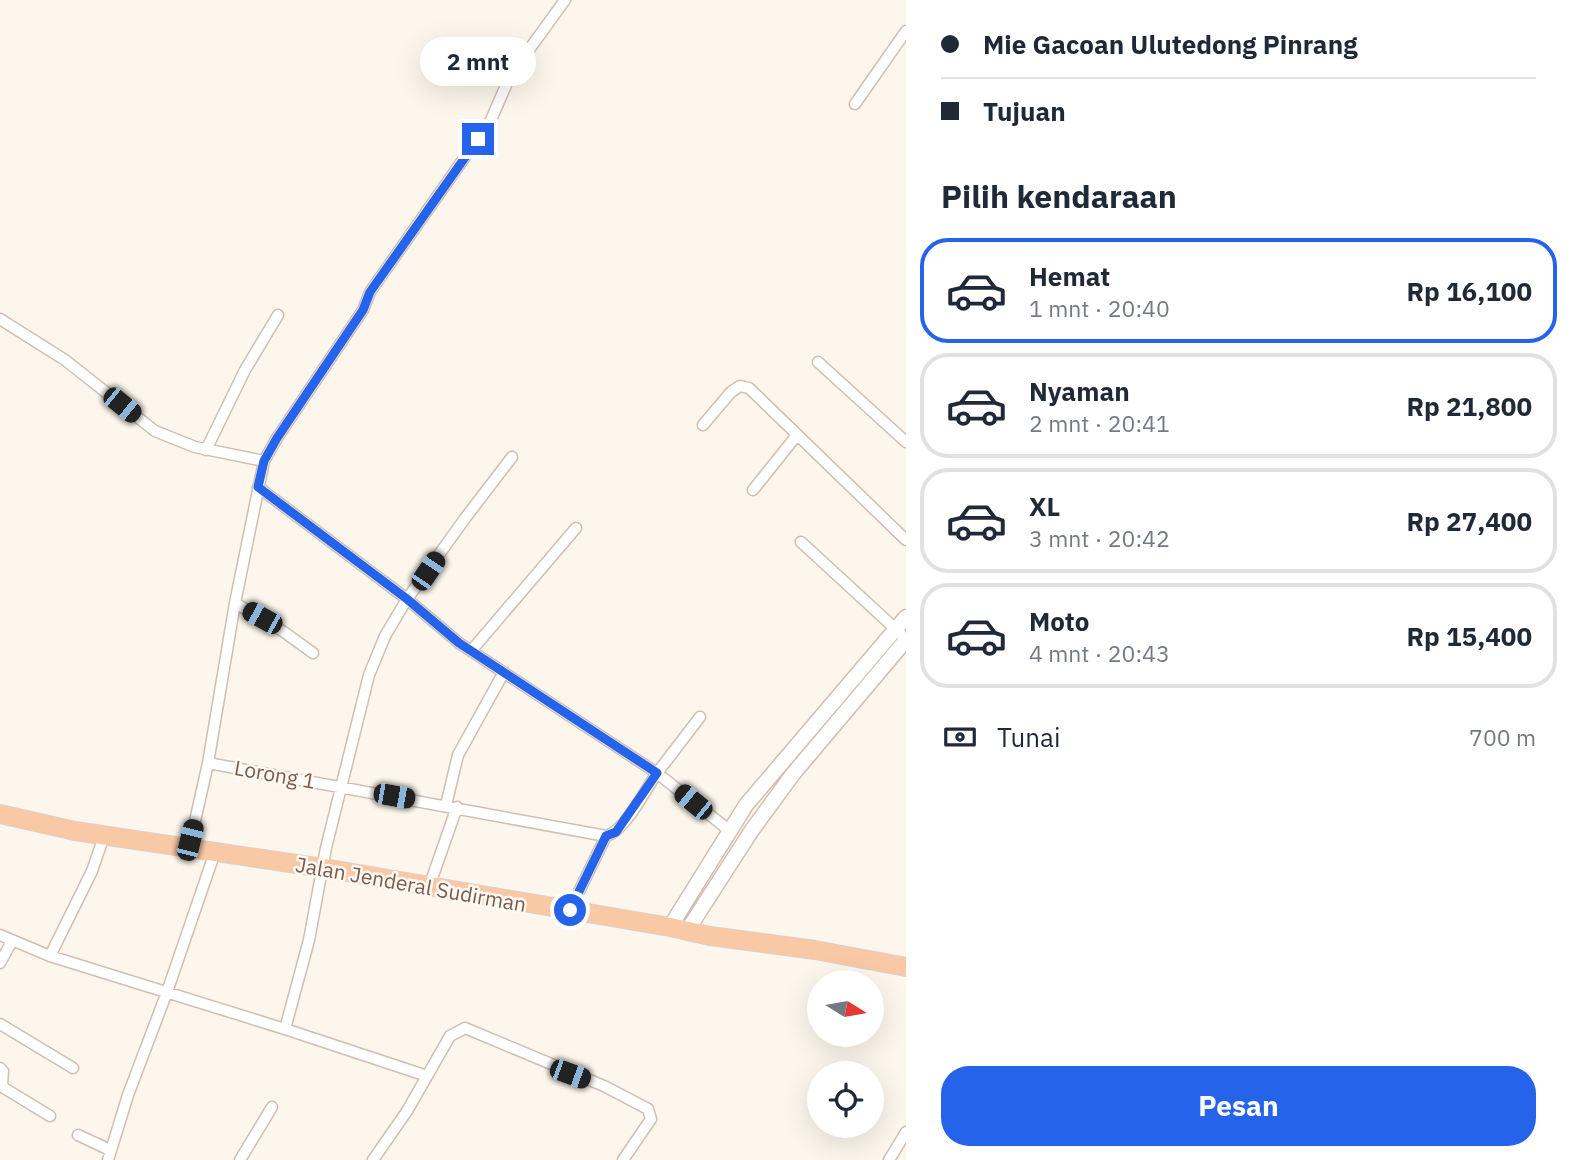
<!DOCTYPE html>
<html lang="id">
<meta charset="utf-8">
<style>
:root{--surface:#fff;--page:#f6f6f7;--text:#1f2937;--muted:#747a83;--line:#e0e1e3;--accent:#2563eb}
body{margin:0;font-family:"IBM Plex Sans",sans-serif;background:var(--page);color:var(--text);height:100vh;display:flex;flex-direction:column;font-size:26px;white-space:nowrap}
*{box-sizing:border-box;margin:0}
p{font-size:23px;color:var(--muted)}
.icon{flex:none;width:38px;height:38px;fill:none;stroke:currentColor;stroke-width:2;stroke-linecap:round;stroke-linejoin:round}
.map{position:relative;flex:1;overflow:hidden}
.details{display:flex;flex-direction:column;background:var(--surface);width:665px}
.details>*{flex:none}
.top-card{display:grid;align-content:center;height:154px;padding:0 35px;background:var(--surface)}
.needle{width:46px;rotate:101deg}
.buttons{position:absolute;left:807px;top:970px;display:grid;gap:14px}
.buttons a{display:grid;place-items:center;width:77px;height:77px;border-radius:50%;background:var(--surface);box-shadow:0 7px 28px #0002;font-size:35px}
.end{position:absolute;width:32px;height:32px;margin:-16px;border:9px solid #2563eb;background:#fff;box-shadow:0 0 0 4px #fff}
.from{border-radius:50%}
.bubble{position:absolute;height:49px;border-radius:24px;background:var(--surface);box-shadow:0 7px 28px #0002;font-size:23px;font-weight:700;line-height:49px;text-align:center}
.car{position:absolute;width:21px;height:42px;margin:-21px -10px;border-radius:9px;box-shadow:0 0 5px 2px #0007;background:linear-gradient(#222 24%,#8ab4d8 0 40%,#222 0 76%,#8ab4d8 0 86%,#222 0)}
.top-card b{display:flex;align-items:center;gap:24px;height:66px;font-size:26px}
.top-card b+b{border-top:2px solid var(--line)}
.top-card i{width:18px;height:18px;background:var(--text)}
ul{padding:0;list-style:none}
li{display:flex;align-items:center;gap:21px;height:105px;margin:0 14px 10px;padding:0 21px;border:4px solid var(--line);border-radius:28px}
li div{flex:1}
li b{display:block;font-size:26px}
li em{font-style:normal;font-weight:700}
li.active{border-color:var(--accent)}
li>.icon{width:63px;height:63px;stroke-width:1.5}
h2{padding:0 35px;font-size:32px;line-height:84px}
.pay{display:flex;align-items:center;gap:18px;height:77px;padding:0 35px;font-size:26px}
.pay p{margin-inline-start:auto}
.primary-button{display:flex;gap:14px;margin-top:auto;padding:14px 35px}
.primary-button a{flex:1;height:80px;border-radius:28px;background:var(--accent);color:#fff;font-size:28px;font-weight:700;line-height:80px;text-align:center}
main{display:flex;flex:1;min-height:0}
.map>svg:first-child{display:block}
</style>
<main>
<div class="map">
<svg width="906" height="1160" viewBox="0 0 906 1160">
<rect width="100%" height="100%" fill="#fdf6ec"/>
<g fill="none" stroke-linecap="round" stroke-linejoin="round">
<defs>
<path id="minor" d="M855,104L906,31
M0,319L65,360L155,431L195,447L264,461
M818,362L906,442
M703,425L731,392L740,386L749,388L906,540
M206,450L245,370L278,315
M258,487L407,599L466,517L512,457
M753,490L797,435
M801,542L901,634
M235,603L284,632L313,653
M471,651L576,528
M208,763L606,836C624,832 646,789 657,773L730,831
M446,805L458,755L504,672
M189,848L208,763L235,603L264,461L277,438L363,310L370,292L491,120L510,76L565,0
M429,887L457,807
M570,910L606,836
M0,935L50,956L285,1029L427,1076
M50,956L92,871L104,836
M0,963L12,941
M0,1024L73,1068
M285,1029L309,940L326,848L369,675L385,636L407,599L459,643L657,773L700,717
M0,1068L3,1071L2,1084L4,1088L50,1116
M78,1135L110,1150
M108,1160L128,1095L167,992L215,852
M240,1160L272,1107
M373,1160L407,1111L450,1036L465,1028L604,1086L648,1109L651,1119L623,1160
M889,1160L906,1132"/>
<path id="tertiary" d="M670,927L746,805L906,617
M687,931L752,830L793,774L906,640"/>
<path id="trunk" d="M0,814L75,831L323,868L670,927L710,936L815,950L906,967"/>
</defs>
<use href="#minor" stroke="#d1beb0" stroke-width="13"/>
<use href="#tertiary" stroke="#d1beb0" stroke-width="17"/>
<use href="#trunk" stroke="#dad1cd" stroke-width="20"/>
<use href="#minor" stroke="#fff" stroke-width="10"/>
<use href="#tertiary" stroke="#fff" stroke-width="14"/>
<use href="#trunk" stroke="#f9c8a4" stroke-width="18"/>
</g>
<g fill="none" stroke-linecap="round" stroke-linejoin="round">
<path stroke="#2563eb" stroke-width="9" d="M478,139L370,292L363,310L277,438L264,461L258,487L407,599L459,643L657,773L616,832L606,836L570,910"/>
</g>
<g text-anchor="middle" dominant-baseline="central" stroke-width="5" stroke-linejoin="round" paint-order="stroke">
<g font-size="21" fill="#7a5c4d" stroke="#fffaf3">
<text transform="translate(275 774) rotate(10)">Lorong 1</text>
<text transform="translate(411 884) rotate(10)">Jalan Jenderal Sudirman</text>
</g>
</g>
</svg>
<div class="buttons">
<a><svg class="needle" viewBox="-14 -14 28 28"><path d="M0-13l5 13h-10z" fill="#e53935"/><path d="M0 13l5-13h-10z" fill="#747a83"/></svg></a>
<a><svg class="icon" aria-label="locate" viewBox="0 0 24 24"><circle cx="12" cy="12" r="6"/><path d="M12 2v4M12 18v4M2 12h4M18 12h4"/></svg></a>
</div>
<i class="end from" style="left:570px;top:910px"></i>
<i class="end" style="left:478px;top:139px"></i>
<div class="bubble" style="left:420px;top:37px;width:116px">2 mnt</div>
<i class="car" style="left:122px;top:405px;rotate:129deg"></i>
<i class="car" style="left:428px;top:571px;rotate:34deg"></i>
<i class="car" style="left:262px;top:618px;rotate:299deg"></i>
<i class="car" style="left:394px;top:796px;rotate:100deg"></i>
<i class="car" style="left:693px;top:802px;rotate:309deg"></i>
<i class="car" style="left:190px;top:840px;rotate:14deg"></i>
<i class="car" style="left:570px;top:1074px;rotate:110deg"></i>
</div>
<section class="details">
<div class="top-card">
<b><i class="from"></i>Mie Gacoan Ulutedong Pinrang</b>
<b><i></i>Tujuan</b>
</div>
<h2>Pilih kendaraan</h2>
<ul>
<li class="active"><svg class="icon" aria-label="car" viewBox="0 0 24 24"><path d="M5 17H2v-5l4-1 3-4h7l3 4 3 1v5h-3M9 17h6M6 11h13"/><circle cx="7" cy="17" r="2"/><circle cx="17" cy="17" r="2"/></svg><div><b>Hemat</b><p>1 mnt · 20:40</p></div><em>Rp 16,100</em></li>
<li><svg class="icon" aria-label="car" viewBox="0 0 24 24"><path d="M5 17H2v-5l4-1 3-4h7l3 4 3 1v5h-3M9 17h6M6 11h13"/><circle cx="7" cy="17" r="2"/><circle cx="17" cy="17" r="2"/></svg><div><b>Nyaman</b><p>2 mnt · 20:41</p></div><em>Rp 21,800</em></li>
<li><svg class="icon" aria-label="car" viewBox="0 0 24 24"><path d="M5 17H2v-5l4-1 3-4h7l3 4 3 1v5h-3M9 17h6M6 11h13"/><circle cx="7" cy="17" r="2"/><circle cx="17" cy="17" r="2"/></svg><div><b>XL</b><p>3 mnt · 20:42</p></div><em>Rp 27,400</em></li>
<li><svg class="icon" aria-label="car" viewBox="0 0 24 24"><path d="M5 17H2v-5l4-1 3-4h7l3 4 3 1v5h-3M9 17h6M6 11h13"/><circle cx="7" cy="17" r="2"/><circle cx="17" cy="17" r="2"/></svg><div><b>Moto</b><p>4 mnt · 20:43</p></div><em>Rp 15,400</em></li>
</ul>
<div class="pay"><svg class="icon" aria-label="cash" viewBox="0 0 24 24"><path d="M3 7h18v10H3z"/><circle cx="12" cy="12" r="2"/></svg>Tunai<p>700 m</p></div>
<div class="primary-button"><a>Pesan</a></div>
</section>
</main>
